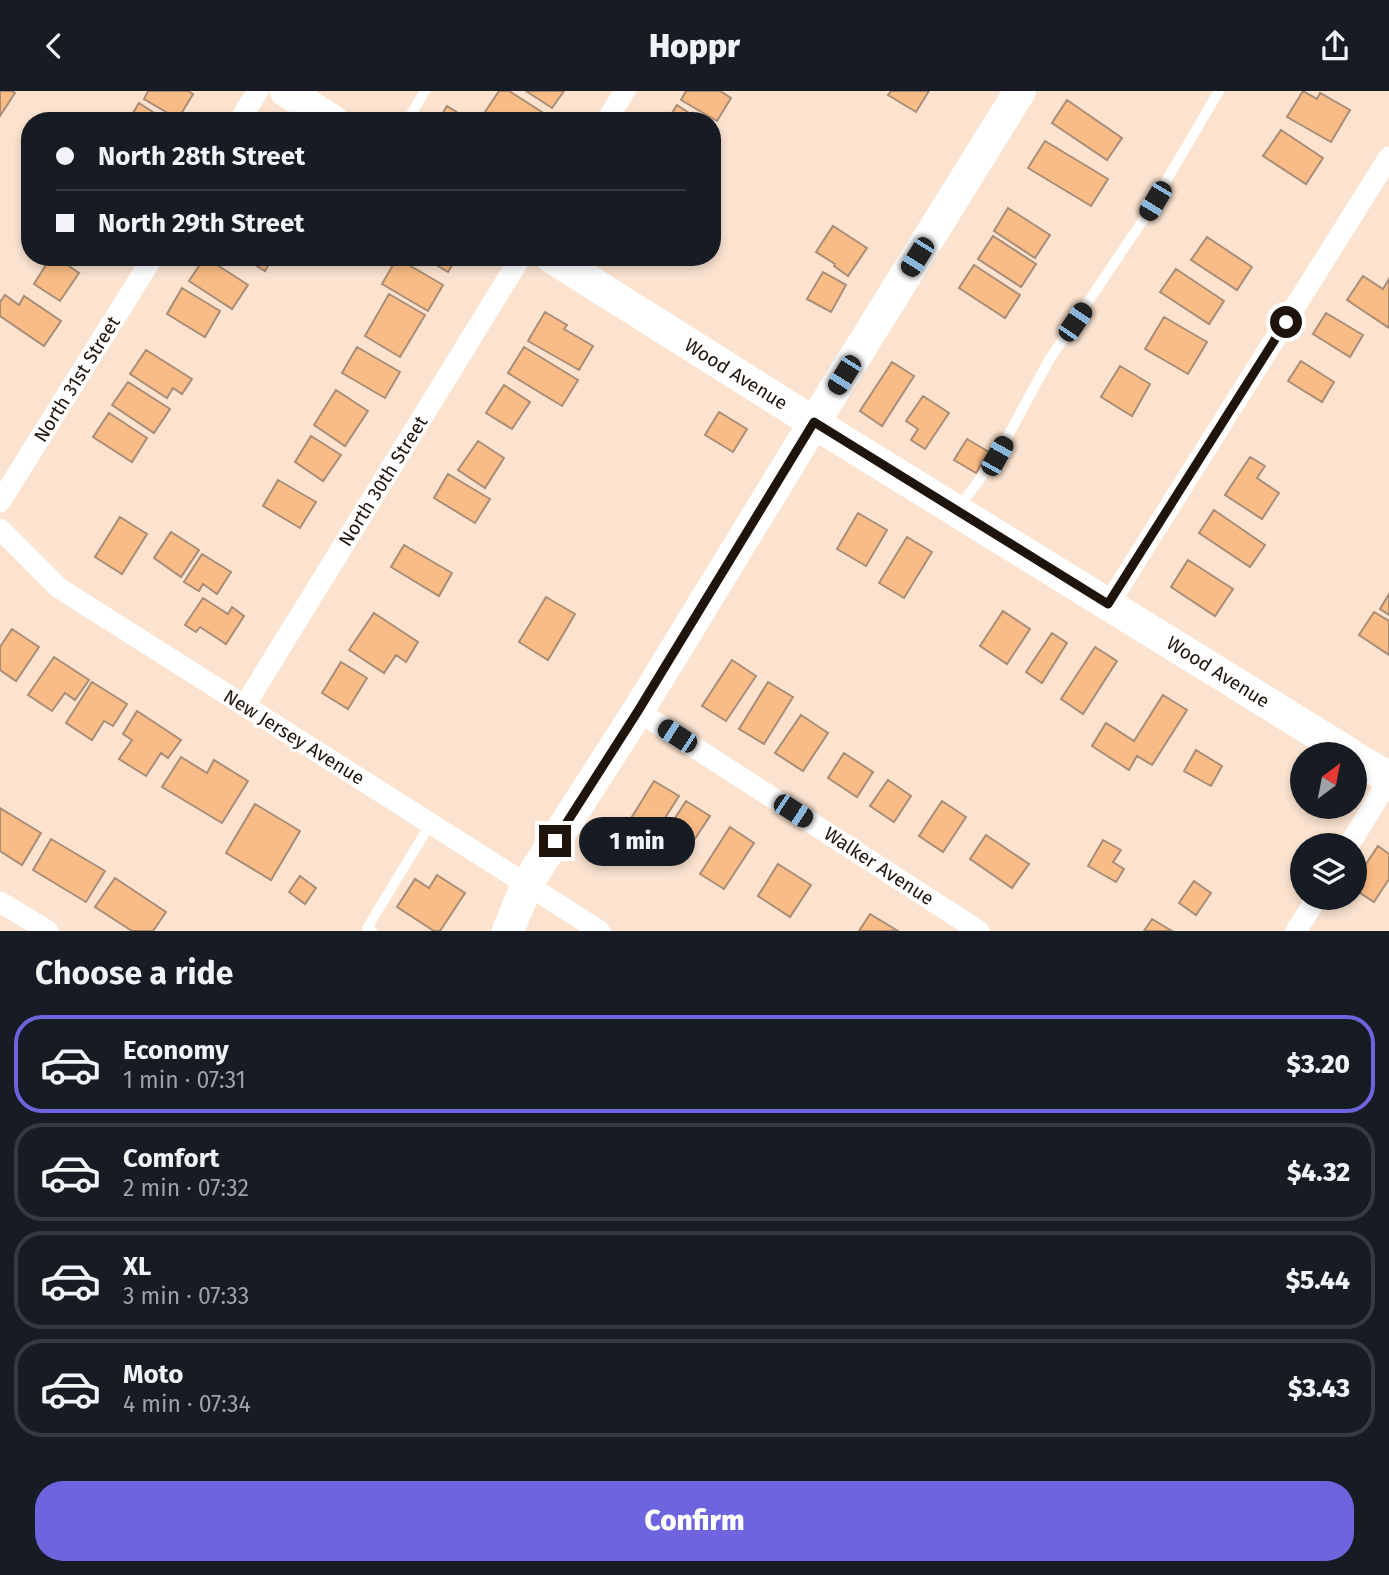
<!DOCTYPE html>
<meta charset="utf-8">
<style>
:root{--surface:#171b24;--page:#20242c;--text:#f1f3f6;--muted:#9ea1a6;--line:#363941;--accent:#6d64de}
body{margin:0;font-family:"Fira Sans",sans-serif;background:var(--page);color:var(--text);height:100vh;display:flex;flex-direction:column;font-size:26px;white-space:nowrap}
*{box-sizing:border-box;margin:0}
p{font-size:23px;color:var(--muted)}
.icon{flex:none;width:38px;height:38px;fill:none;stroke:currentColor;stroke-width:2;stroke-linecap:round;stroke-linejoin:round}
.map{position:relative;height:840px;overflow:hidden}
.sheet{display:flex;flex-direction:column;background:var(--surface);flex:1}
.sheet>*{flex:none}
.guide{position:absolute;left:21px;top:21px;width:700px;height:154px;border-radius:28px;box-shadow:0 4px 10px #0003;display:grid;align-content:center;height:154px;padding:0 35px;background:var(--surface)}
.needle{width:46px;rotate:32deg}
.controls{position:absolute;left:1290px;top:651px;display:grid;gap:14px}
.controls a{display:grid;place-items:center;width:77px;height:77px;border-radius:50%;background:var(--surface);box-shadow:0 4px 10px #0003;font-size:35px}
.end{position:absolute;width:32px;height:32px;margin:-16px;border:9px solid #1e140b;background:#fff;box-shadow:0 0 0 4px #fff}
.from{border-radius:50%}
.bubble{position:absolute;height:49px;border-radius:24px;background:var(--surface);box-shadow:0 4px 10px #0003;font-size:23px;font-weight:800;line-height:49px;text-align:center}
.car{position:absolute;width:21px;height:42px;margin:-21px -10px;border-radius:9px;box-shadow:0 0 5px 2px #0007;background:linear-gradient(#222 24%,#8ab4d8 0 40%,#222 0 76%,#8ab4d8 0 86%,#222 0)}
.guide b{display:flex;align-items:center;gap:24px;height:66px;font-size:26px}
.guide b+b{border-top:2px solid var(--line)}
.guide i{width:18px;height:18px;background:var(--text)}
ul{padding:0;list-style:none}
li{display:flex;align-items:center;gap:21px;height:98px;margin:0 14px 10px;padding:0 21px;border:4px solid var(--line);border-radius:28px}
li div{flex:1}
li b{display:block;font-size:26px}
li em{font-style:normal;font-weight:800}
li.current{border-color:var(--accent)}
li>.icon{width:63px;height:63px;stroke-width:1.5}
h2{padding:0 35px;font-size:32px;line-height:84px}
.button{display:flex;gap:14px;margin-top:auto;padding:14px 35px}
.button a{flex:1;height:80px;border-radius:28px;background:var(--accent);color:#fff;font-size:28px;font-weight:800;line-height:80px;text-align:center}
header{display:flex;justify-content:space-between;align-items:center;height:91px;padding:0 35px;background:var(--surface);font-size:32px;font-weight:800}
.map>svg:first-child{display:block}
</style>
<header><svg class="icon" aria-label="back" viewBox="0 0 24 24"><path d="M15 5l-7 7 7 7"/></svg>Hoppr<svg class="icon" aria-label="share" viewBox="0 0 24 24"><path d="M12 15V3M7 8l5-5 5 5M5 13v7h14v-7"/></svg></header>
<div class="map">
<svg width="1389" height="840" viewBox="0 0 1389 840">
<rect width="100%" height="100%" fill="#fbe3d0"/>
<path fill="#fabc86" stroke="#a98d77" stroke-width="2" d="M0,0H12L15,2L0,25Z
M148,0H188L193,3L178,28L144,8Z
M499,0H509L542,21L536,30H492L483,24Z
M526,0H564L552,17Z
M686,0H720L731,7L717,30L681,9Z
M891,0H929L916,21L888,4Z
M1303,0L1317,8L1320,2L1350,19L1331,51L1287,26Z
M1067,9L1122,47L1107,69L1052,32Z
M139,12L167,30H128Z
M677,14L701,30H667Z
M447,15L471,30H443L440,27Z
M1281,39L1323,67L1306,93L1263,65Z
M1045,50L1108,88L1091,115L1028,77Z
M1008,117L1050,144L1035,167L994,140Z
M833,135L867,157L848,185L834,175L835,173L816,161Z
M993,145L1036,173L1021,196L978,168Z
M1207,146L1252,176L1237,199L1191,169Z
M51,166H56L79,182L60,210L34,193Z
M205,166L248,194L232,218L189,190Z
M242,166H273L265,180Z
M423,166H457L448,181Z
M397,167L443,194L428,220L382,193Z
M974,174L1020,204L1005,227L959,197Z
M1176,178L1224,210L1209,233L1160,201Z
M823,181L846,194L831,221L807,208Z
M1363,185L1383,198L1389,188V237L1347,209Z
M182,197L220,220L205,246L167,223Z
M389,203L425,224L400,266L365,245Z
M5,204L19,214L24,205L61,230L44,255L0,225V211Z
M545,221L567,234L564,238L593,255L579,279L528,250Z
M1326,222L1363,244L1350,266L1313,243Z
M1164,226L1207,251L1188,283L1145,258Z
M357,256L400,281L385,307L342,282Z
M524,256L578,289L562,315L508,282Z
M146,259L192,288L182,303L173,297L167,307L130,283Z
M1301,270L1334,291L1322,311L1288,290Z
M892,271L914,285L882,335L860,320Z
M1120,275L1150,293L1132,325L1101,306Z
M128,291L170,318L154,342L112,314Z
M504,294L530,311L512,338L486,322Z
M336,299L368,320L345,355L314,334Z
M923,305L949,322L925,358L911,349L918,338L906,330Z
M719,321L747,338L733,361L705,344Z
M109,322L147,347L132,371L93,346Z
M311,345L341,364L323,390L295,371Z
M967,348L989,361L976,382L954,369Z
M478,350L504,367L485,397L458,379Z
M1250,366L1265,375L1257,387L1279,402L1262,428L1225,404Z
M448,383L490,408L475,432L434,407Z
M278,389L316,411L300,437L263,415Z
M1214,419L1265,454L1250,476L1199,442Z
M858,422L887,439L866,475L837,458Z
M120,426L147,443L122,483L95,466Z
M171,441L199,459L181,486L154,467Z
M907,446L932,461L904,507L879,492Z
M404,454L452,482L439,505L391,476Z
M202,463L231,481L217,503L203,493L199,500L184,491Z
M1188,469L1233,498L1215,525L1171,496Z
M1389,503V524L1380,518Z
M546,506L575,523L548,569L519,551Z
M203,507L228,523L232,516L244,525L226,553L200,536L196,541L185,534Z
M1003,520L1030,538L1007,573L980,555Z
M1374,521L1389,530V564L1359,544Z
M374,522L418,551L406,571L396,564L384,582L349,559Z
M12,538L39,556L16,590L0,579V556Z
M1052,542L1067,552L1042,592L1026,581Z
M1095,556L1117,570L1083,623L1061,608Z
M54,566L89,589L75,609L65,602L52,620L28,604Z
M732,569L756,585L726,630L702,615Z
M341,571L367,587L348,618L322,602Z
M92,591L127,613L113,635L104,630L92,649L66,632Z
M768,591L793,606L764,653L739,638Z
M1163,604L1187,619L1152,674L1137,665L1129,679L1092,655L1106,632L1134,650Z
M137,620L181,649L168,667L161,662L146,685L119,668L132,649L123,643Z
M801,624L828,642L803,680L775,662Z
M1196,659L1222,675L1211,695L1184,680Z
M844,662L873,681L857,706L828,687Z
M181,666L207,682L214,669L248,690L222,732L162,696Z
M888,689L911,705L894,731L870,715Z
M654,690L679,705L654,744L630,729Z
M686,710L710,725L684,764L661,749Z
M942,710L966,726L943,761L919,745Z
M255,713L300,740L271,789L226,762Z
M0,717L41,742L22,774L0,760Z
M730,736L754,752L724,798L700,783Z
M986,744L1029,773L1012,797L970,768Z
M51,748L105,780L86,811L33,779Z
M1103,749L1121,759L1113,771L1124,778L1116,791L1088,775Z
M1378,755L1389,763V788L1374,811L1354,798V791Z
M778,773L811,794L790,826L758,805Z
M437,784L465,802L440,840H434L397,816L415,788L429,797Z
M300,785L316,797L305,813L289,801Z
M115,787L166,821L153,840H132L95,816Z
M1194,790L1211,802L1196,824L1179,812Z
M870,823L898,840H859Z
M1152,828L1172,840H1144Z"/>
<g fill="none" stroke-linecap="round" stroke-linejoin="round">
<path stroke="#fff" stroke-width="10" d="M407,30L425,0
M957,419L997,365L1049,269L1143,129L1219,0
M372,840L367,837L431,732"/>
<path stroke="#fff" stroke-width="21" d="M239,30L258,0
M606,30L625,0
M0,411L153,166
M0,438L59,497L600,840
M1108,514L1389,66
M245,614L521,166
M638,620L979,840
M1349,754L1389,689
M0,811L48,840
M1296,840L1317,807"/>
<path stroke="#fff" stroke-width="32" d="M286,0L333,30
M551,166L832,343L1350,663
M1354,666L1389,687
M508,840L527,793L638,620L814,332L1020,0"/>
</g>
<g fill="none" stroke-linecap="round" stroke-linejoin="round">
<path stroke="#1e140b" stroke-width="9" d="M555,750L638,620L814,331L1108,513L1286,231"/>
</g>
<g text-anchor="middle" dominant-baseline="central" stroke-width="6" stroke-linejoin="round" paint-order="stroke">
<g font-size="19" fill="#1e140b" stroke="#fff">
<text transform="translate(736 283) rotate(32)">Wood Avenue</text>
<text transform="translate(77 288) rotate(-58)">North 31st Street</text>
<text transform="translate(383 390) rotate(-58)">North 30th Street</text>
<text transform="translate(1218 581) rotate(32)">Wood Avenue</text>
<text transform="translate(294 646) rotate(32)">New Jersey Avenue</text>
<text transform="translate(879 775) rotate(33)">Walker Avenue</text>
</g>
</g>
</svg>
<div class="controls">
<a><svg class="needle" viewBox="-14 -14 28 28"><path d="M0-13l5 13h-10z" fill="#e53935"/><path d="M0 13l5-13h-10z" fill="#9ea1a6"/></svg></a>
<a><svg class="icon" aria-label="layers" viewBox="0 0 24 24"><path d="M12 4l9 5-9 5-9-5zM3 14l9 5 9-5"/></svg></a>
</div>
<i class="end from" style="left:1286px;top:231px"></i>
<i class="end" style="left:555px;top:750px"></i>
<div class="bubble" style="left:579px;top:726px;width:116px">1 min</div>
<i class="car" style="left:1155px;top:110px;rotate:211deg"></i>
<i class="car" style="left:917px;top:166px;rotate:212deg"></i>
<i class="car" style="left:1075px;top:231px;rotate:34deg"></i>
<i class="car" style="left:844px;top:284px;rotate:212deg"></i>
<i class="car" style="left:997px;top:365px;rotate:29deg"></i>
<i class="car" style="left:677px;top:645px;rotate:303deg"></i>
<i class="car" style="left:793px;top:720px;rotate:123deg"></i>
<div class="guide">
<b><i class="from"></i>North 28th Street</b>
<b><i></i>North 29th Street</b>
</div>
</div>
<section class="sheet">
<h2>Choose a ride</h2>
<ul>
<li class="current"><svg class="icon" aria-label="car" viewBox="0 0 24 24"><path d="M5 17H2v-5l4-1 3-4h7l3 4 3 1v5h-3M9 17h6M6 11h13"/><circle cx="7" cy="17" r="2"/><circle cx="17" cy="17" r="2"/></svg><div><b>Economy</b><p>1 min · 07:31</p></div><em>$3.20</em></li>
<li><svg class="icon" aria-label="car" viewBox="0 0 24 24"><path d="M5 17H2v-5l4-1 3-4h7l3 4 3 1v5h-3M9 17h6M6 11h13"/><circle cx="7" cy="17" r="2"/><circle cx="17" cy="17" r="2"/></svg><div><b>Comfort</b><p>2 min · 07:32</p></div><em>$4.32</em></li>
<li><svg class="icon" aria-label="car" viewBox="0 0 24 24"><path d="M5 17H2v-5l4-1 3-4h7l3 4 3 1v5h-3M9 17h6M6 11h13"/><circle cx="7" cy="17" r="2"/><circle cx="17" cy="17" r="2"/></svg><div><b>XL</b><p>3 min · 07:33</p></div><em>$5.44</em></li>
<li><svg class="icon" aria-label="car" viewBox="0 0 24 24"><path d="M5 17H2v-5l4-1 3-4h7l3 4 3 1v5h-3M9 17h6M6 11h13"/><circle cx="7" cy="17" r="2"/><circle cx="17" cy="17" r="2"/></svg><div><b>Moto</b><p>4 min · 07:34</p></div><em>$3.43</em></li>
</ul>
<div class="button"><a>Confirm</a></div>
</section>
